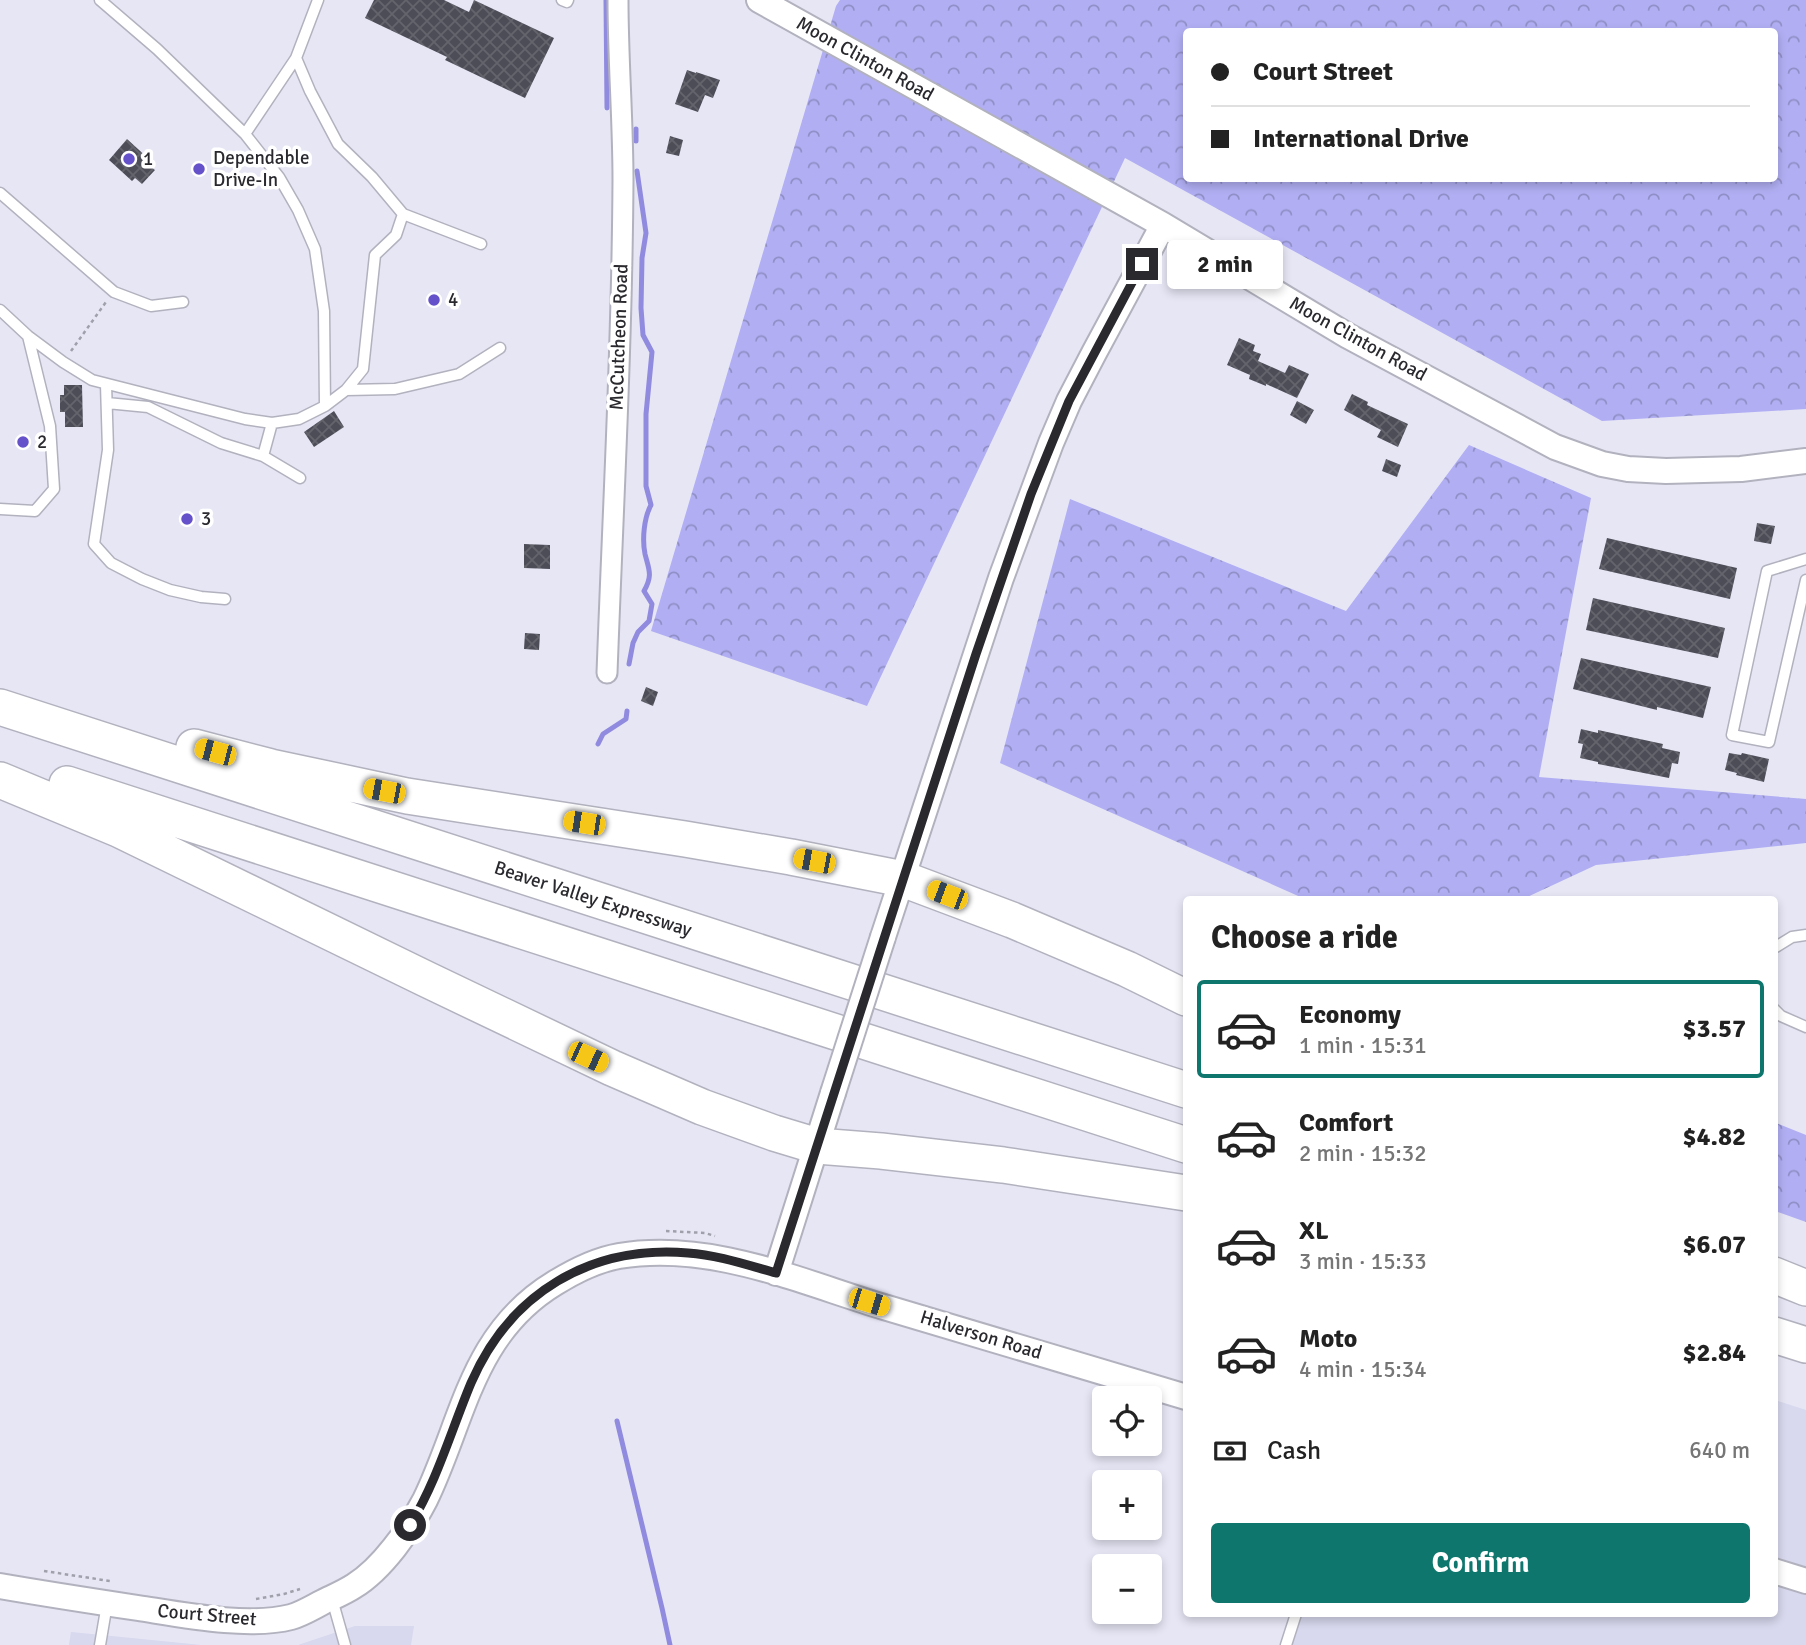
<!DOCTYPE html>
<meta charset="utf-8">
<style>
:root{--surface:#fff;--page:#f2f2f2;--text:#222;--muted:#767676;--line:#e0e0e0;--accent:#0f766e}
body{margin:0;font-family:Signika,sans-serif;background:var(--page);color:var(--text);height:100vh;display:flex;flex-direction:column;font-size:26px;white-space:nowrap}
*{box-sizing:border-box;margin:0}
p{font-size:23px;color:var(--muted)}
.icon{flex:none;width:38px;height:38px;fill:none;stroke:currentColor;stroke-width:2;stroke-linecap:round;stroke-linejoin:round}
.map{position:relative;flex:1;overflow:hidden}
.details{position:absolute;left:1183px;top:896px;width:595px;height:721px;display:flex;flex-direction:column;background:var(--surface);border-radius:7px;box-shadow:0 4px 10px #0003}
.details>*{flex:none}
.guide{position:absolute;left:1183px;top:28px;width:595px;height:154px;border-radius:7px;box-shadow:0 4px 10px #0003;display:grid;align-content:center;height:154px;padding:0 28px;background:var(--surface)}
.tools{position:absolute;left:1092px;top:1386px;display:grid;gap:14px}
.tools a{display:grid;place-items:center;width:70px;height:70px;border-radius:7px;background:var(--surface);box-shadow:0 4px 10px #0003;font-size:35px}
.end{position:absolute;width:32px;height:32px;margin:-16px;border:9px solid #29292e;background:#fff;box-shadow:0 0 0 4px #fff}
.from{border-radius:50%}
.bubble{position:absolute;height:49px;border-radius:7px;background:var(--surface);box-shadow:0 4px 10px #0003;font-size:23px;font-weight:700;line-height:49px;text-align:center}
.car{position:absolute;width:21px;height:42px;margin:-21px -10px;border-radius:9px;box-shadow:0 0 5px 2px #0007;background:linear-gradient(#f5c518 24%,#345 0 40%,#f5c518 0 76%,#345 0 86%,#f5c518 0)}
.guide b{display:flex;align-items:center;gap:24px;height:66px;font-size:26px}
.guide b+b{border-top:2px solid var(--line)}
.guide i{width:18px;height:18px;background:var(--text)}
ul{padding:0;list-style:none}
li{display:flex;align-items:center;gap:21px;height:98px;margin:0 14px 10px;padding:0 14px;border:4px solid transparent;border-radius:7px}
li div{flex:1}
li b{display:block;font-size:26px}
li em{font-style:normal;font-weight:700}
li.active{border-color:var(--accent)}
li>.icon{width:63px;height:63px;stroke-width:1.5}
h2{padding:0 28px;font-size:32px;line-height:84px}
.pay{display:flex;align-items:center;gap:18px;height:77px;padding:0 28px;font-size:26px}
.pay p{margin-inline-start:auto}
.primary-button{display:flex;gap:14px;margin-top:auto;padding:14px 28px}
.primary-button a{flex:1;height:80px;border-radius:7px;background:var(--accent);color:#fff;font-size:28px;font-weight:700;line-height:80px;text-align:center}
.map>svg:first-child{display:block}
</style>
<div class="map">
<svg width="1806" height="1645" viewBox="0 0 1806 1645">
<defs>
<pattern id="forest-crowns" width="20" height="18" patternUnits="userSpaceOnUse" patternTransform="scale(1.75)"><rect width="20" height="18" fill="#b1aef3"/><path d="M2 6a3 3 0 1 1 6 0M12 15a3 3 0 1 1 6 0" fill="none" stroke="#908ec5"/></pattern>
<pattern id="building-cross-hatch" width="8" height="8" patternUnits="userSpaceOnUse" patternTransform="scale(1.75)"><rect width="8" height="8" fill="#4d4d58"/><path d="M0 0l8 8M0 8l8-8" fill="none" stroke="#64646d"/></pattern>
</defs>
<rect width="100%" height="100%" fill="#e6e6f5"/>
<path fill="#d8d8ee" d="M1775,1400L1806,1410V1645H1286L1296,1614H1774Z
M355,1626H414L411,1645H298Z
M71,1632L201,1645H69Z"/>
<path fill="url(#forest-crowns)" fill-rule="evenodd" d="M840,0H1806V409L1602,421L1125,158L867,706L651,631L836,6ZM1186,32H1774V178H1186Z
M1469,445L1591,498L1539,777L1806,799V843L1596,865L1523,899H1305L1000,763L1070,499L1346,611Z
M1774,1122L1806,1135V1222L1775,1211Z"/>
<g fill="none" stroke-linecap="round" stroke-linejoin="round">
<path stroke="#918bdf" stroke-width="5" d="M606,0L607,108
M636,141V129
M629,664L633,643L638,632L649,621L652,604L644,591C653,575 649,570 645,554C642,539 644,518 651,505L646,486V414L652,352L643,335L641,308L642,258L646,233L637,171
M598,744L603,734L626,719L627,711
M617,1421L662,1608L670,1645"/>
</g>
<path fill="url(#building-cross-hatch)" d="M374,0H444L469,12L474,0L554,38L525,98L445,60L447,57L365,18Z
M687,70L696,73V72L720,80L713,98L705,95L698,112L675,104Z
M670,136L683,140L679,156L666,153Z
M127,139L150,160L147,164L155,170L142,184L135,178L132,181L109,160Z
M1239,338L1255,345L1253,351L1261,354L1258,361L1285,373L1289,365L1309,374L1297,398L1266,384V386L1249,379L1250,375L1227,365Z
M64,385H82L83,427H65V412H60V395H64Z
M1352,394L1368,402L1367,405L1408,424L1398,447L1377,437L1381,430L1344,410Z
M1297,401L1314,410L1306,424L1290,415Z
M334,411L344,427L314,447L304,432Z
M1386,459L1401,465L1397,477L1382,471Z
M1757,523L1775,526L1771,544L1754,541Z
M1607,538L1737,568L1730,599L1599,569Z
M524,544L550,545V569L524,568Z
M1593,598L1725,628L1718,658L1586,630Z
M525,633L540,634L539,650L524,649Z
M1581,658L1711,687L1703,718L1657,707V710L1573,689Z
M646,687L658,692L653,706L641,701Z
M1581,729L1598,733V730L1663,744L1662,748L1680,752L1678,764L1672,763L1669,778L1598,764V762L1580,758L1583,744L1578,743Z
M1729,753L1741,755L1742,753L1769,759L1764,782L1736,775L1737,773L1725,770Z"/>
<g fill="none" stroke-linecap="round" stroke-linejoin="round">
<defs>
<path id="service" d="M100,0L157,49L245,134
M562,0L567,2L568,0
M296,58L245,134L279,177L298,210L315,249L324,311L325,406
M0,193L114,292L151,306L183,302
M403,214L481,244
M0,310L28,336L63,362L92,380L245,419L272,423L299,419L325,406L346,390L363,369L375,255L396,235L403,214L372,177L338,144L310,91L296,58L318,0
M106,384L108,450L94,544L111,563L142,579L170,590L201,597L225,599
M346,390L395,389L459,374L500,348
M107,403L148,407L221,443L263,456L300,478
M263,456L272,423
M0,509L35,511L54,489L50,426L28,336
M1806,559L1767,571L1732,735L1769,742L1806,580
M1774,948L1792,937L1806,935
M1774,1009L1781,1016L1806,1027
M332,1599L345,1645
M100,1645L107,1604
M1286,1645L1296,1614"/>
<path id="minor" d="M607,673C613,509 622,345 623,180C623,120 618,60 618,0"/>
<path id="tertiary" d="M759,0L1163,225L1348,336L1555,447L1602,464L1628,469L1666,471L1741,469L1806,461
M883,937L1001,578L1051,443L1069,401L1094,353L1163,225
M776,1273L833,1093
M1774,1571L1806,1581
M0,1586C46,1594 92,1601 138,1608C183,1615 248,1628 291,1617C302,1614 313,1607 323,1602C333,1597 345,1592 354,1586C382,1569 410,1529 425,1500C464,1420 471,1334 555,1283C576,1270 596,1260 619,1256C711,1241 798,1281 884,1307C985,1337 1086,1367 1186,1397"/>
<path id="motorway" d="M0,707L1186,1090
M194,747L271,767L407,796L685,839L791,857L903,879L1012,920L1127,969L1186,998
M0,780L118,829L426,979L612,1068L702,1107L774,1133L817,1146L881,1151L1003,1165L1186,1193
M67,784L1186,1145
M1774,1275L1806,1288
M1774,1335L1806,1345"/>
</defs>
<use href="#service" stroke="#b2b2bf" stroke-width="13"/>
<use href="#minor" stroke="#b2b2bf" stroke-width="23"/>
<use href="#tertiary" stroke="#b2b2bf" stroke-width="28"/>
<use href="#motorway" stroke="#b2b2bf" stroke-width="38"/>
<path stroke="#a0a0ab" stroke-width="2.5" stroke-dasharray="3.5 3.5" stroke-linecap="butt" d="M71,351L106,302
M666,1231L705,1233L715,1236
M44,1571L110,1581
M256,1599L284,1594L300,1589"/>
<use href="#service" stroke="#fff" stroke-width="10"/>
<use href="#minor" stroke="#fff" stroke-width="19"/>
<use href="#tertiary" stroke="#fff" stroke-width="24"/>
<use href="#motorway" stroke="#fff" stroke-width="35"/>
<defs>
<path id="tertiary-bridge" d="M833,1093L883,937"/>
</defs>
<use href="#tertiary-bridge" stroke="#b2b2bf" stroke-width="28" stroke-linecap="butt"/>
<use href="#tertiary-bridge" stroke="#fff" stroke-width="24"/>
</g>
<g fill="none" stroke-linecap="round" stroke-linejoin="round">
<path stroke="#29292e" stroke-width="9" d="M410,1525C437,1481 451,1431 471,1383C510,1293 590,1245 688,1253C718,1255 747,1265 776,1273L976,654L1031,494L1069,401L1142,264"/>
</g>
<g fill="#6551ca" stroke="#fff" stroke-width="2.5">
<circle cx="129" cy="159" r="7"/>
<circle cx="199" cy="169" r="7"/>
<circle cx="434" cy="300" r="7"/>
<circle cx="23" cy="442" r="7"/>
<circle cx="187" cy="519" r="7"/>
</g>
<g text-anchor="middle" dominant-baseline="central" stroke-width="7" stroke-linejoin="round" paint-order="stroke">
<g font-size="19" fill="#29292e" stroke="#fff">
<text transform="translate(865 59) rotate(29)">Moon Clinton Road</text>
<text transform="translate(619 337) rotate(-88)">McCutcheon Road</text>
<text transform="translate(1358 339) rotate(29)">Moon Clinton Road</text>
<text transform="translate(593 899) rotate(18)">Beaver Valley Expressway</text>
<text transform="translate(981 1335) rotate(17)">Halverson Road</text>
<text transform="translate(207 1615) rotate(5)">Court Street</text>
</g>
<g font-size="19" fill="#29292e" stroke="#fff" text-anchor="start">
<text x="213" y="158">Dependable<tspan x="213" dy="22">Drive-In</tspan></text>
<text x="143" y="159">1</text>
<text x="448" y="300">4</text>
<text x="37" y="442">2</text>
<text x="201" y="519">3</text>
</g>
</g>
</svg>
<div class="tools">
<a><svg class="icon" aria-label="locate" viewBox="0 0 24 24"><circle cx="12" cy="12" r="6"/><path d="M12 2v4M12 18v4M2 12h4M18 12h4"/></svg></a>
<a>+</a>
<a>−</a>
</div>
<i class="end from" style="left:410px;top:1525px"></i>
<i class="end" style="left:1142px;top:264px"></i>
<div class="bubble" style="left:1167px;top:240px;width:116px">2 min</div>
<i class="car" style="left:215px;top:752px;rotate:285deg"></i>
<i class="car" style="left:384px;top:791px;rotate:281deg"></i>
<i class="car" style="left:584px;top:823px;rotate:279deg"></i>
<i class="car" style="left:814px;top:861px;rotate:281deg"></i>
<i class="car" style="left:947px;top:895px;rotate:291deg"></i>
<i class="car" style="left:588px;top:1057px;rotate:115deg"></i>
<i class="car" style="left:869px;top:1302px;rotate:107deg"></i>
<div class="guide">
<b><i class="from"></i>Court Street</b>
<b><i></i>International Drive</b>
</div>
<section class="details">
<h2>Choose a ride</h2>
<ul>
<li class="active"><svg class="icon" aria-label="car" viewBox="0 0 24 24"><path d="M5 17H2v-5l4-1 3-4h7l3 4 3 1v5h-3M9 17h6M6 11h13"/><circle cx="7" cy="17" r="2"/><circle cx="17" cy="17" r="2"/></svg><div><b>Economy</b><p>1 min · 15:31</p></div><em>$3.57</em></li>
<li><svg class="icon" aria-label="car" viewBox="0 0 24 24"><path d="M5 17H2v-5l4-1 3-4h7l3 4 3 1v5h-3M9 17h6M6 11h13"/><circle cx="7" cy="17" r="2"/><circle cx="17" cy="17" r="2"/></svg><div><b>Comfort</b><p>2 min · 15:32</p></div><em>$4.82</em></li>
<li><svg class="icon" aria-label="car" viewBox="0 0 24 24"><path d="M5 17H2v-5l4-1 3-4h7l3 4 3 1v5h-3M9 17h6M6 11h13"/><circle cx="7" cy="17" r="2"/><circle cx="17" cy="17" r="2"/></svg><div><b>XL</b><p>3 min · 15:33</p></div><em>$6.07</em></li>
<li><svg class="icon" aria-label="car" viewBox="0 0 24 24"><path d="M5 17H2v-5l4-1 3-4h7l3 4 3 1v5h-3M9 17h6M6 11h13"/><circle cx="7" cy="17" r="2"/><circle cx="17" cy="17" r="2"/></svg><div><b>Moto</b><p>4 min · 15:34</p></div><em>$2.84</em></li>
</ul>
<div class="pay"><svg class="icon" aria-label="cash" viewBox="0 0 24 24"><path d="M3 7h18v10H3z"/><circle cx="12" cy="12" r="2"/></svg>Cash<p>640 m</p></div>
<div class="primary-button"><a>Confirm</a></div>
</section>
</div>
